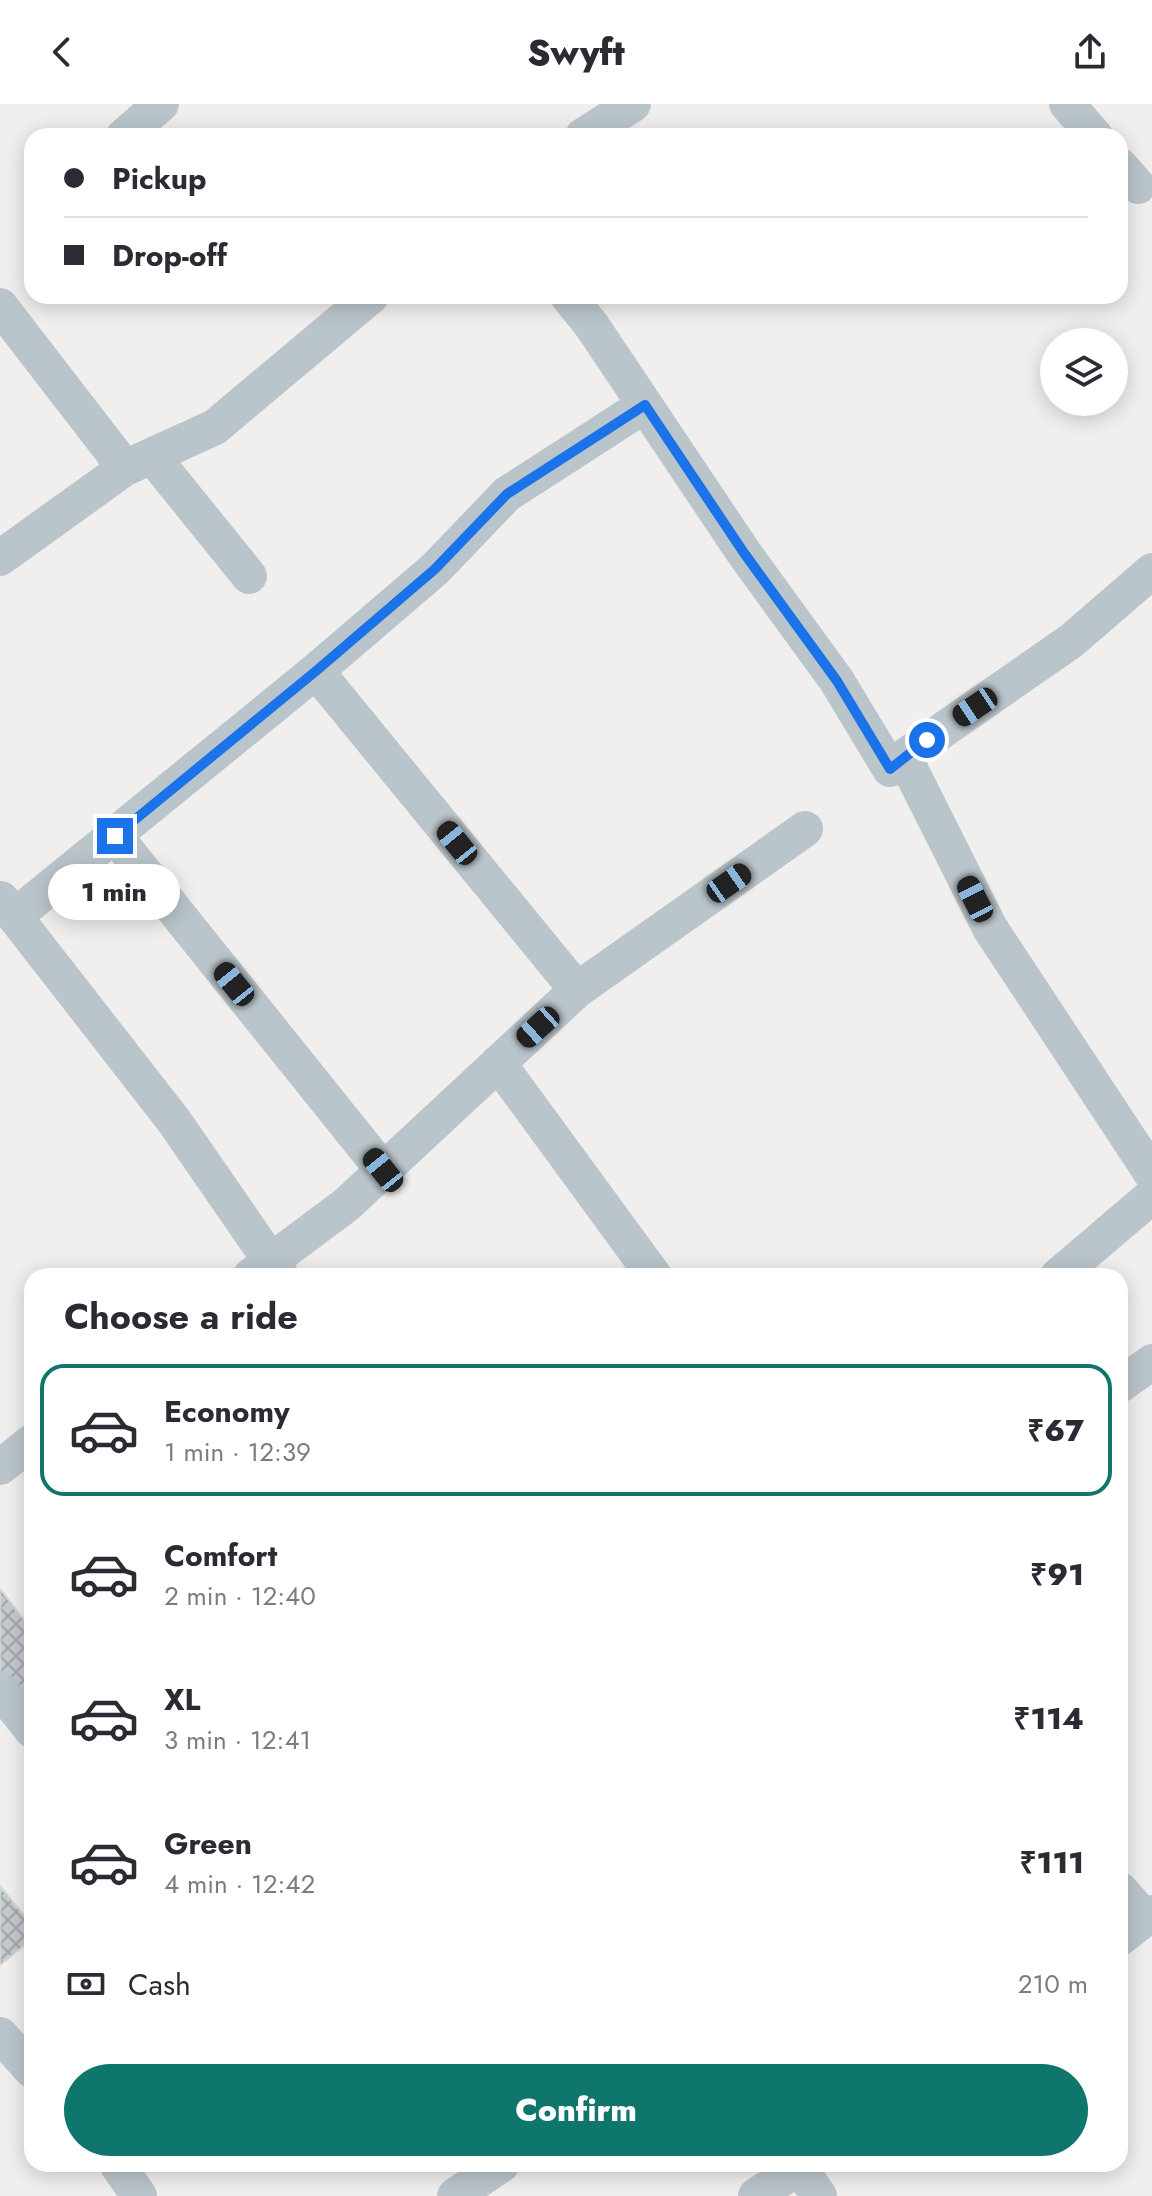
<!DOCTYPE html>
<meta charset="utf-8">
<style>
:root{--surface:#fff;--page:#f2f2f3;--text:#2b2b33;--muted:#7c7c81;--line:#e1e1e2;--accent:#0f766e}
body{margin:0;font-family:Jost,sans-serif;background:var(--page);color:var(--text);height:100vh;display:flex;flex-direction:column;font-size:30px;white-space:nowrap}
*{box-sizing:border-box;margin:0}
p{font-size:26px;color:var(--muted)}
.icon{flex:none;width:44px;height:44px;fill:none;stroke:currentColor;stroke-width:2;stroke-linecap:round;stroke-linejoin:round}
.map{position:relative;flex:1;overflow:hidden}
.side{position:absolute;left:24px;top:1164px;width:1104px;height:904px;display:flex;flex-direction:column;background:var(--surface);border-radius:24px;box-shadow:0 4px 20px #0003}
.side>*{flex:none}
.banner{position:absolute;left:24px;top:24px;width:1104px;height:176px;border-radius:24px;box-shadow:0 4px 20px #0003;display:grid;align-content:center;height:176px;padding:0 40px;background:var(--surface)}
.buttons{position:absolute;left:1040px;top:224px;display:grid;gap:16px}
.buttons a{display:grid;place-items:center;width:88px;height:88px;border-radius:50%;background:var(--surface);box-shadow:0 4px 20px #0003;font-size:40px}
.end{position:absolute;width:36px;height:36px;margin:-18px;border:10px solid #1a73e8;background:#fff;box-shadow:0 0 0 4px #fff}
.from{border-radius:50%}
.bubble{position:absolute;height:56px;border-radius:28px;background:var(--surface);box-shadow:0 4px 20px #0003;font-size:26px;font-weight:800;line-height:56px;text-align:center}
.car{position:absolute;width:24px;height:48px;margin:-24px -12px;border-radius:10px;box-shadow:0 0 6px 2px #0007;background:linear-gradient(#222 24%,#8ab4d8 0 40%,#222 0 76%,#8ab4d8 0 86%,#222 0)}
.banner b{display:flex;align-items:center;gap:28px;height:76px;font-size:30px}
.banner b+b{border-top:2px solid var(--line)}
.banner i{width:20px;height:20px;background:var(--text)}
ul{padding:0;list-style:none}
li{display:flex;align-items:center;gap:24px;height:132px;margin:0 16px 12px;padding:0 24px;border:4px solid transparent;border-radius:24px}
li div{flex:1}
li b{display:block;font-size:30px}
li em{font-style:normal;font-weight:800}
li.current{border-color:var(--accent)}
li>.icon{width:72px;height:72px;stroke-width:1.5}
h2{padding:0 40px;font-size:36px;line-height:96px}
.pay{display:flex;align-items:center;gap:20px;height:88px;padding:0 40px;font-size:30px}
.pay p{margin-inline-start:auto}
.primary-button{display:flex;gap:16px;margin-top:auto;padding:16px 40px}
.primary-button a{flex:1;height:92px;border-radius:48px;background:var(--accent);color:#fff;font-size:32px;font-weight:800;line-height:92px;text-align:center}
header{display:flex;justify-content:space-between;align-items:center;height:104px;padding:0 40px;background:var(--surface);font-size:36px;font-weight:800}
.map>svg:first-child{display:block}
</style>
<header><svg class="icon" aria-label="back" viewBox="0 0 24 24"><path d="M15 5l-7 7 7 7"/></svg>Swyft<svg class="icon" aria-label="share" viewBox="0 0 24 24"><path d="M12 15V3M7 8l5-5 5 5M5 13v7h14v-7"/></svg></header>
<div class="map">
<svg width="1152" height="2092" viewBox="0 0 1152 2092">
<defs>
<pattern id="building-cross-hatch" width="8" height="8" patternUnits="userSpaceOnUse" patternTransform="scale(2)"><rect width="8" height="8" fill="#c5cace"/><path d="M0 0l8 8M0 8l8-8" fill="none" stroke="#a2a7aa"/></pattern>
</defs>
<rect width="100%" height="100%" fill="#f1eeee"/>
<path fill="url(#building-cross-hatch)" stroke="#d2d6d9" stroke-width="2" d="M0,1485L32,1526V1580L11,1597L0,1583Z
M0,1782L32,1821V1835L0,1861Z"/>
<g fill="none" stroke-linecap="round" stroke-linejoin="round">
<path stroke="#bac5cb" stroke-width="36" d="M1067,0L1095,32
M124,32L161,0
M583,32L633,0
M1120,62L1138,82
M568,192L592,222L744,449L837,577L890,665L904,653L1071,537L1152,467
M0,202L125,364L215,323L371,192
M152,352L249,472
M0,454L125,364
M316,567L577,886
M904,653L990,824L1152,1070
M115,732L383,1066
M1,795L174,1017L281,1172
M15,812L316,567L435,465L507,390L645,301
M498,959L654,1172
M251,1172L346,1101L577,886L805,725
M1058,1172L1152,1092
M1120,1281L1152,1258
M0,1363L32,1338
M0,1586L32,1626
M1120,1786L1145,1814
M1120,1834L1152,1809
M0,1931L32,1966
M117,2060L139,2092
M804,2060L799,2063L819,2092
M455,2092L502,2060
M756,2092L799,2063"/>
</g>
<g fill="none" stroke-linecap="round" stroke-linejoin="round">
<path stroke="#1a73e8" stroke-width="10" d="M115,732L316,567L435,465L507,390L645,301L744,449L837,577L890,665L927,636"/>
</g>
</svg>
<div class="buttons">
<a><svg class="icon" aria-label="layers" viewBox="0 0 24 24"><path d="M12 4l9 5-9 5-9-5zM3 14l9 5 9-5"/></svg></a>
</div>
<i class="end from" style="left:927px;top:636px"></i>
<i class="end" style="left:115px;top:732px"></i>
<div class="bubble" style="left:48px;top:760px;width:132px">1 min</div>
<i class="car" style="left:975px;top:603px;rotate:236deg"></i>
<i class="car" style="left:457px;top:739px;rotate:321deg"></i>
<i class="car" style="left:729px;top:779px;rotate:55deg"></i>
<i class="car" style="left:975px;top:795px;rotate:333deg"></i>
<i class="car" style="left:234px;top:880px;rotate:321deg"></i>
<i class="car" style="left:538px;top:923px;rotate:228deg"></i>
<i class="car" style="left:383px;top:1066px;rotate:321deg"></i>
<div class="banner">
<b><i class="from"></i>Pickup</b>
<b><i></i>Drop-off</b>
</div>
<section class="side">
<h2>Choose a ride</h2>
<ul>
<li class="current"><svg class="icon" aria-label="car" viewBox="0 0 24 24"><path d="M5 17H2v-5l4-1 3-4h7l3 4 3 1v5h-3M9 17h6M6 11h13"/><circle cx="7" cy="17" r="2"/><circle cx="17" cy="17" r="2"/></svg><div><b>Economy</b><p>1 min · 12:39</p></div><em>₹67</em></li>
<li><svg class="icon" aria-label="car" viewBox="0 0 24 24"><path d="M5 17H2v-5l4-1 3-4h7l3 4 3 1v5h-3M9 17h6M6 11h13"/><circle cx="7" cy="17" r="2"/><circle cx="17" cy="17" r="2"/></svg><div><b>Comfort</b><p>2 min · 12:40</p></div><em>₹91</em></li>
<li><svg class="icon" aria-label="car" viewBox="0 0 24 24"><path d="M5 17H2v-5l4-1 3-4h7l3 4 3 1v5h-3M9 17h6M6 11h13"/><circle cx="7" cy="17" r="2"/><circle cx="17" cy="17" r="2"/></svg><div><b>XL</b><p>3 min · 12:41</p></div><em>₹114</em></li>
<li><svg class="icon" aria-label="car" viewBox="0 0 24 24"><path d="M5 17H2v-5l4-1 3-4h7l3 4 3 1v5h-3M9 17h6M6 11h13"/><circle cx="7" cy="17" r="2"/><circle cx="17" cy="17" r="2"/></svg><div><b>Green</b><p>4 min · 12:42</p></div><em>₹111</em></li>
</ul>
<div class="pay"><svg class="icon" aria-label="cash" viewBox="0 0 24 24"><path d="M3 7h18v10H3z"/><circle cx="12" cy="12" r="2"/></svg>Cash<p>210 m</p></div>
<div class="primary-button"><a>Confirm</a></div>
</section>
</div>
